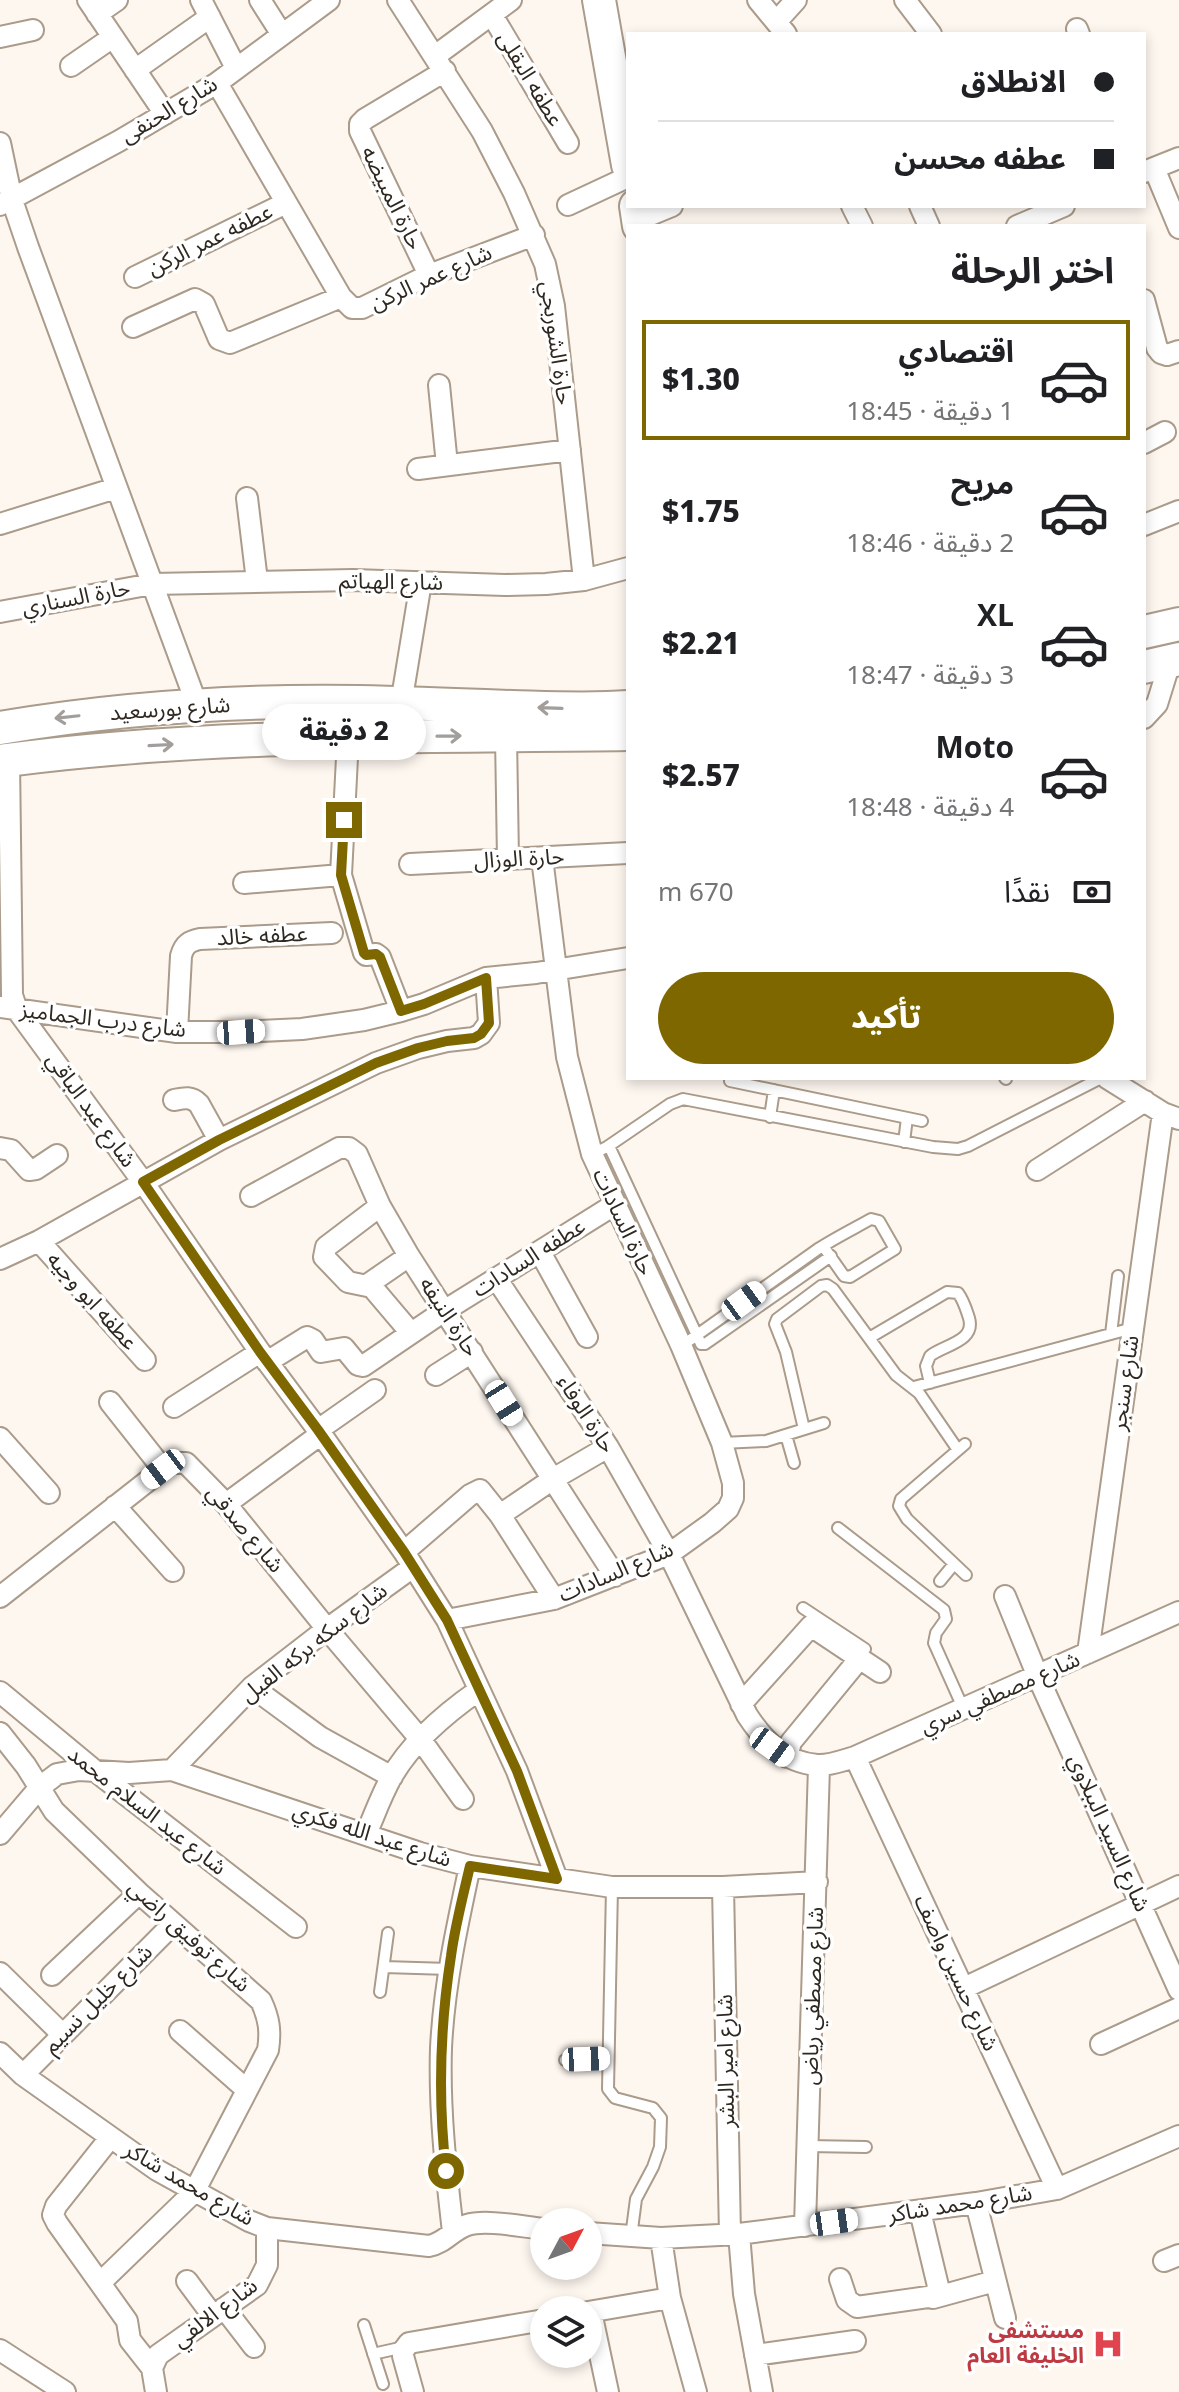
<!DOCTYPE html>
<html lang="ar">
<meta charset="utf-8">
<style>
:root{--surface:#fff;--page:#f2f2f2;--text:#202124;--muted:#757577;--line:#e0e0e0;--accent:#7f6700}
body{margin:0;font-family:Georgia,"Noto Sans Arabic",serif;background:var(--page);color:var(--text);direction:rtl;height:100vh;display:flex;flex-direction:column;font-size:30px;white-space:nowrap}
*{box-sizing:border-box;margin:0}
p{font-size:26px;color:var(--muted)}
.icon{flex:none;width:44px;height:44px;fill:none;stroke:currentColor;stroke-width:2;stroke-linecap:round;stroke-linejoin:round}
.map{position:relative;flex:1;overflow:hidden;direction:ltr}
.sheet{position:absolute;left:626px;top:224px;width:520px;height:856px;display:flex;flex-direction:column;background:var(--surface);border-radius:0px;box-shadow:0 4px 12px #0003;direction:rtl}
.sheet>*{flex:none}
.guide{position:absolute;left:626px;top:32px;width:520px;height:176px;border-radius:0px;box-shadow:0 4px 12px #0003;direction:rtl;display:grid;align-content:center;height:176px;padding:0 32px;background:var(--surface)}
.needle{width:52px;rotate:49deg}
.controls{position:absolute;left:530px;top:2208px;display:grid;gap:16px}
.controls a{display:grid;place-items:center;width:72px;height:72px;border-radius:50%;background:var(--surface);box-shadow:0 4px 12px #0003;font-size:40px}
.end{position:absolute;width:36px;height:36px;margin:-18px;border:10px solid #7f6700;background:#fff;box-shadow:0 0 0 4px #fff}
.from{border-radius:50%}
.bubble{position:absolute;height:56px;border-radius:28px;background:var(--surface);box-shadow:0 4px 12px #0003;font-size:26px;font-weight:800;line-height:56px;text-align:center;direction:rtl}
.car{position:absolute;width:24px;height:48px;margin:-24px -12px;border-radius:10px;box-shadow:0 0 6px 2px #0007;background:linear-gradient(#fff 24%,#345 0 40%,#fff 0 76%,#345 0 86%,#fff 0)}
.guide b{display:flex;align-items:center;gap:28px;height:76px;font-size:30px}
.guide b+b{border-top:2px solid var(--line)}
.guide i{width:20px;height:20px;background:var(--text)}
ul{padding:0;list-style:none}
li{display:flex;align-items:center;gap:24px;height:120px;margin:0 16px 12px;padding:0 16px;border:4px solid transparent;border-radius:0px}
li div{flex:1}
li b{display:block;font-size:30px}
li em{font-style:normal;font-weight:800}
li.active{border-color:var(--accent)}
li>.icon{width:72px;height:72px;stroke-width:1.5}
h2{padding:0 32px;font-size:36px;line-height:96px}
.pay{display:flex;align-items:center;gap:20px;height:88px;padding:0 32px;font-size:30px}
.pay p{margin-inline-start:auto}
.action{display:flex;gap:16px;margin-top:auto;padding:16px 32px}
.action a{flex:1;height:92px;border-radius:48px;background:var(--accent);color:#fff;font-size:32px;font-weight:800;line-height:92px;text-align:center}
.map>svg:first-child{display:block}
</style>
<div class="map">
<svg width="1179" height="2392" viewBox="0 0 1179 2392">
<rect width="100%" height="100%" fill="#fef7f0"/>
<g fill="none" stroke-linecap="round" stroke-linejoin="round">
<defs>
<path id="lane" d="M1005,1078L1006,1079
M730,1081L922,1121
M770,1117L774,1090
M904,1142L907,1118
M609,1146L701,1344H705L831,1256
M592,1154L607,1147L670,1104L683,1099L933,1147L958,1149L968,1146L1101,1078
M1111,1334L1118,1276
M869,1338L947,1292L958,1293C964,1301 966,1309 969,1318C976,1342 943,1345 930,1356L926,1366L930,1383
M690,1340L818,1249C835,1238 853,1229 871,1219L879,1221L895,1249L850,1277L844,1276L823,1246
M914,1387L1133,1328
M804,1429L786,1352L775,1324L777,1319L821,1286L827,1285L833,1289L896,1375L919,1393L958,1450
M786,1435L794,1463
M722,1443L766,1441L824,1423
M965,1444L901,1499L899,1506L907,1519L966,1575
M838,1528L944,1610L946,1619L936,1633L934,1643L964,1710
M940,1581L954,1564
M803,1608L865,1649
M612,1887L608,2089L615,2098L653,2108L661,2118L660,2147L653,2167L636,2199L631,2237
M384,1967L449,1969
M380,1992L388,1933
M565,2060L607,2058
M808,2146L866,2147
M364,2325L383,2384
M373,2354L404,2347"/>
<path id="street" d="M88,0L165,114
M201,0L236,68
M260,0L281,33
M398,0L482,131L514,193L545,264L554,306L584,580
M758,0L786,34
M905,0L931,34
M97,14L117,0
M492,15L568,143
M777,21L796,0
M1077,29L1079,34
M0,37L33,30
M435,56L511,0
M71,66L113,37
M135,70L210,17
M217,83L341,297
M0,143L12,200L28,247L197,705
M1154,168L1179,228
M1144,172L1179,158
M0,205L119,141L217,83L329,0
M568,205L628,177
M852,206L862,226
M920,206L929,226
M638,220L672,206
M1017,226L1064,206
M429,275L360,131V124L365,119L445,71
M135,277L286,203
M1144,300L1157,348L1161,353L1167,355L1179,351
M133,327L195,299L204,304L219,339L230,343L341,297L352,308H362L429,275L534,235
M439,385L447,465
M1144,443L1165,432
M418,469L570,450
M247,498L257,581
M0,524L116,488
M1144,525L1179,511
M0,612L152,584L353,580L505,585L546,584L584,580L628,568
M401,704L421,582
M1144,718L1157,704L1170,662
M506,736L508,859
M348,738L341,875L364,953L366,955L376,954L380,957L401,1011
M9,760L12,995L17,1010L143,1182L260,1352L321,1434L404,1552L447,1620L517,1771L557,1879
M410,864L628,853
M244,883L341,875
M0,1007L177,1032H241L302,1029L364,1020L401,1011L424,1004L486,978L536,973L628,958
M177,1032L181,956C184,944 190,941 200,939L332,933
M1107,1078L1163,1113L1179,1119
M174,1100C184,1098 191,1096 199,1104L219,1140
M0,1148L11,1150L29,1170L36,1169L57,1155
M1037,1170L1145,1101
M251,1196L339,1148H349L357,1154L380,1206L409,1256L615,1576
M380,1206L326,1247L324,1257L348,1282L372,1287L411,1333
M39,1241L145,1360
M540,1252L587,1337
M0,1259L39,1241L219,1140L376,1063L418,1048L447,1041L474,1038L481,1034L489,1023L486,978
M496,1278L608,1447L669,1554L747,1715C764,1741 784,1762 817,1765C829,1766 844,1760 855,1757L1179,1612
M367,1285L409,1256
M267,1362L307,1337L313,1340L321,1352L344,1348L358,1365L363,1366L444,1311L614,1205
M436,1375L472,1352
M110,1402L163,1469
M174,1407L260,1352
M318,1430L375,1390
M0,1438L49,1493
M226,1504L321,1434
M115,1506L173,1571
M500,1515L553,1479L608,1447
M404,1552L470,1495L480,1490L500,1515L554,1599
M1005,1596L1038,1677L1179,1990
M0,1597L163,1469L172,1463H186L226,1504L327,1629L421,1740L463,1799
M447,1620L554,1599L669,1554L712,1523L728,1509L733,1498V1483L722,1443L681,1345L592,1154L567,1057L542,858
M1088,1653L1163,1113
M252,1687L320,1737L392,1777
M0,1692L94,1770L296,1927
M741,1704L811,1626L880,1672
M0,1733L26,1766L54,1811L139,1893L261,2001C269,2018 271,2031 268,2050L194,2192L100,2283
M787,1757L791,1742L860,1658
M855,1757L1057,2189
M172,1770L420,1853L470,1866L612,1887H723L817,1882
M0,1834L40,1787L57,1774L79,1770L129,1773L172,1770L252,1687L327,1629L413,1567
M366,1834C374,1816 381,1796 391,1778C411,1742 446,1713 479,1690
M723,1887L730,2235
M0,1973L63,2035
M52,1975L139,1893
M964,1988L1179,1886
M180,2031L247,2090
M1101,2044L1179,2008
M0,2053L23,2075L157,2170L249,2221L267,2228L429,2246C445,2243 452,2230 467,2225C486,2219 523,2227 544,2229
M23,2075L173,1924
M110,2138L56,2206L53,2215L57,2223L127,2321L130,2340L152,2368
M976,2203L1005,2318
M805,2226L819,1766
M453,2232C446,2171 439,2110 441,2048C444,1986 457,1926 470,1866
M588,2233L661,2238L739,2234L976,2203L1057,2189L1179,2136
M739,2234L744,2294L762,2392
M661,2238L670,2298L696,2392
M1164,2261L1179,2255
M840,2279L847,2300L857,2307L935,2296L938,2286L920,2211
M187,2281L213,2316
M933,2298L995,2281
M224,2308L254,2347
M588,2312L670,2298
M591,2312L608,2392
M0,2350L65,2392
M755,2355L855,2341
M156,2392L152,2368L158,2355L257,2285L267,2265V2228
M413,2392L403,2356V2351L409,2343L544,2320"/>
<path id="primary" d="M599,0L628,165
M636,206L639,226
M1144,632L1179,624
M1144,667L1179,659
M0,728C119,708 239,700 359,702C410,703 461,705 512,707C550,708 590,710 628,707
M0,761C208,733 419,737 628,734"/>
</defs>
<use href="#lane" stroke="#ab9b8a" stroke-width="14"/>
<use href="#street" stroke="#ab9b8a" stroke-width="24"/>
<use href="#primary" stroke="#ab9b8a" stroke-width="36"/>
<use href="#lane" stroke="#fff" stroke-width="10"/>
<use href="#street" stroke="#fff" stroke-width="20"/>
<use href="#primary" stroke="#fff" stroke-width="32"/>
</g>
<defs><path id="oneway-shaft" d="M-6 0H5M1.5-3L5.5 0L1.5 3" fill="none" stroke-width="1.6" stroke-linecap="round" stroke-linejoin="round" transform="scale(2)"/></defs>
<g stroke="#a19e9b">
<use href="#oneway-shaft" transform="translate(550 708) rotate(-178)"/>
<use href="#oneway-shaft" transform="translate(67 717) rotate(174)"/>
<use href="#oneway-shaft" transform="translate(449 736) rotate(-1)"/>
<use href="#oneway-shaft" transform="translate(161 745) rotate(-3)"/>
</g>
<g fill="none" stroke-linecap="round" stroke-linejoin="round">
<path stroke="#7f6700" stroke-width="10" d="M344,820L341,875L364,953L366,955L376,954L380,957L401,1011L424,1004L486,978L489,1023L481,1034L474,1038L447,1041L418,1048L376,1063L219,1140L143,1182L260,1352L318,1430L404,1552L447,1620L517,1771L557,1879L470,1866C463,1896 455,1926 451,1956C440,2026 438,2100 446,2171"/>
</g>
<defs>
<symbol id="hospital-bare" viewBox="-9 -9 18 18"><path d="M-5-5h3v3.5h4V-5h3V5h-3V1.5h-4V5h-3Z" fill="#e0444e" stroke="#fff" stroke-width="2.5" paint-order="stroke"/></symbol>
</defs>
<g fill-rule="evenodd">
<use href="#hospital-bare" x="1086" y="2322" width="44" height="44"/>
</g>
<g text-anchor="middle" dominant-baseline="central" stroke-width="7" stroke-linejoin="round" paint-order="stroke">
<g font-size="22" fill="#2e2821" stroke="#fff">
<text transform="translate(530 79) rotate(59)">عطفه البقلى</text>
<text transform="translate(169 110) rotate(-31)">شارع الحنفى</text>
<text transform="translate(392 198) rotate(64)">حارة المبيضه</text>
<text transform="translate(210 240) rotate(-26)">عطفه عمر الركن</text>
<text transform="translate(431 278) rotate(-24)">شارع عمر الركن</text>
<text transform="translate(556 343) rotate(82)">حارة الشوربجي</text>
<text transform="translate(391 582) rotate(1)">شارع الهياتم</text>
<text transform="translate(76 598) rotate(-11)">حارة السناري</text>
<text transform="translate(170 709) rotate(-4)">شارع بورسعيد</text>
<text transform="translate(519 859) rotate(-3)">حارة الوزال</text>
<text transform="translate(262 936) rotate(-3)">عطفه خالد</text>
<text transform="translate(103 1020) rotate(7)">شارع درب الجماميز</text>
<text transform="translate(91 1110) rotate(54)">شارع عبد الباقي</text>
<text transform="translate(623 1222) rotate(65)">حارة السادات</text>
<text transform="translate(529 1258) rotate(-32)">عطفه السادات</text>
<text transform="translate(92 1301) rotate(48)">عطفه ابو وجيه</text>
<text transform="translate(449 1317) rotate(57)">حارة النيفه</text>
<text transform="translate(1125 1383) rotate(-82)">شارع سنجر</text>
<text transform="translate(586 1414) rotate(57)">حارة الوفاء</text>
<text transform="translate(245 1529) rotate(50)">شارع صدقي</text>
<text transform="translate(616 1572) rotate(-23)">شارع السادات</text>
<text transform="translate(314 1643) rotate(-38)">شارع سكه بركه الفيل</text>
<text transform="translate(1000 1693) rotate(-24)">شارع مصطفي سري</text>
<text transform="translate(147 1811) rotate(38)">شارع عبد السلام محمد</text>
<text transform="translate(1109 1833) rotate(66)">شارع السيد الببلاوي</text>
<text transform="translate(372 1835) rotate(18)">شارع عبد الله فكري</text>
<text transform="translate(189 1936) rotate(42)">شارع توفيق راضي</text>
<text transform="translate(956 1973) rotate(65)">شارع حسين واصف</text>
<text transform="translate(813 1996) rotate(-88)">شارع مصطفي رياض</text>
<text transform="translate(98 1999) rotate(-45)">شارع خليل نسيم</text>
<text transform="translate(726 2061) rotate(-91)">شارع امير البشر</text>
<text transform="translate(189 2184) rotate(30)">شارع محمد شاكر</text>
<text transform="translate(960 2204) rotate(-9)">شارع محمد شاكر</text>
<text transform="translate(215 2313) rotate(-37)">شارع الالفي</text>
</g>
<g font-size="22" font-weight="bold" fill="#be3a42" stroke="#fff" text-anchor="end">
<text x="1084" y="2331">مستشفى<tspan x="1084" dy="25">الخليفة العام</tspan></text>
</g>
</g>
</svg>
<div class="controls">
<a><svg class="needle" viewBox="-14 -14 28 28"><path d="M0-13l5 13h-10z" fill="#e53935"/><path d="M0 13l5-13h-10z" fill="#757577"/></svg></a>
<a><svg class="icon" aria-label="layers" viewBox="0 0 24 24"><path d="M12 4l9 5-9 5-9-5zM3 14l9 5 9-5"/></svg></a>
</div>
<i class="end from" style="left:446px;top:2171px"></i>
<i class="end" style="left:344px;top:820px"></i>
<div class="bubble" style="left:262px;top:704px;width:164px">2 دقيقة</div>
<i class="car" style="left:241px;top:1032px;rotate:86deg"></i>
<i class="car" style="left:744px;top:1301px;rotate:54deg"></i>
<i class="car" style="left:504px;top:1403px;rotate:148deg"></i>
<i class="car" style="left:163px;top:1469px;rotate:233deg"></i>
<i class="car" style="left:772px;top:1747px;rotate:126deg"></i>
<i class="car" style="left:586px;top:2059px;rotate:88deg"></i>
<i class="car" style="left:834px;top:2222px;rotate:82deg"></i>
<div class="guide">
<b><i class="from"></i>الانطلاق</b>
<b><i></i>عطفه محسن</b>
</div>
<section class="sheet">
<h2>اختر الرحلة</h2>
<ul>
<li class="active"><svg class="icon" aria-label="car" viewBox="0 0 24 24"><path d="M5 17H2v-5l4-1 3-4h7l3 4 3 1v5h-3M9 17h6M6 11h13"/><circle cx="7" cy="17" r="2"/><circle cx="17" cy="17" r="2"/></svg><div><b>اقتصادي</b><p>1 دقيقة · 18:45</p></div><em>$1.30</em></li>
<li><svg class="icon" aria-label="car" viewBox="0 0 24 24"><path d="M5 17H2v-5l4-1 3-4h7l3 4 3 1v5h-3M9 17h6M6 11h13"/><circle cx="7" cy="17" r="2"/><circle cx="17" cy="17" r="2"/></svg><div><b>مريح</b><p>2 دقيقة · 18:46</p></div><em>$1.75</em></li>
<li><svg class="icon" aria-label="car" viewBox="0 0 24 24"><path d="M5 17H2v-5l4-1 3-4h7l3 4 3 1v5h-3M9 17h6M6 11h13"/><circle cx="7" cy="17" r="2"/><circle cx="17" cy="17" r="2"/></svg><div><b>XL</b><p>3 دقيقة · 18:47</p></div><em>$2.21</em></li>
<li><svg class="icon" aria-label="car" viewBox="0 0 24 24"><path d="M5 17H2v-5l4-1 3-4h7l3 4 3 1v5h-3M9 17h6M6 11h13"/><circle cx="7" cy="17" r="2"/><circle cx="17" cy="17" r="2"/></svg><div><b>Moto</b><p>4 دقيقة · 18:48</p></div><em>$2.57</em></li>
</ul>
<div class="pay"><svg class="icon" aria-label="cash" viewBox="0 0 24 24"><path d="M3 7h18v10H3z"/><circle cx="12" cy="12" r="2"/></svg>نقدًا<p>670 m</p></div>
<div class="action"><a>تأكيد</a></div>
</section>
</div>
